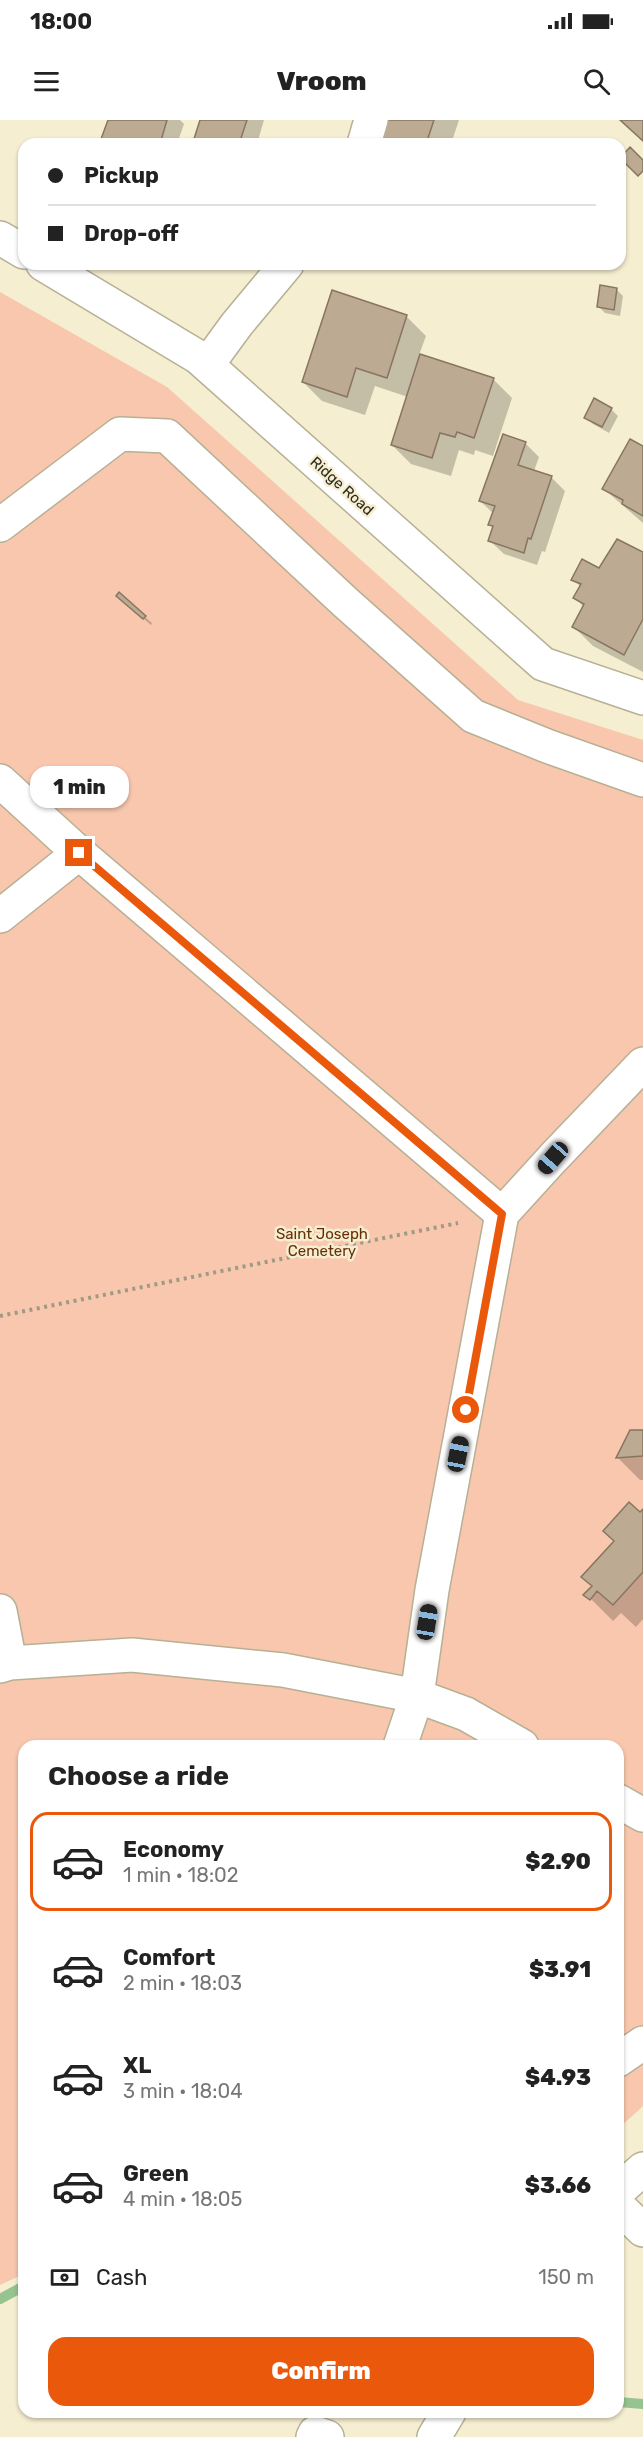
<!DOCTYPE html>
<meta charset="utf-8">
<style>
:root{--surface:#fff;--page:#f6f6f6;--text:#222;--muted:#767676;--line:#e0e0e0;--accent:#ea580c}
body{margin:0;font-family:Rubik,sans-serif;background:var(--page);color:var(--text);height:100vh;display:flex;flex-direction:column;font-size:22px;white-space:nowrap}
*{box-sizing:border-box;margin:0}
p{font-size:20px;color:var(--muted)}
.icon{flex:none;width:33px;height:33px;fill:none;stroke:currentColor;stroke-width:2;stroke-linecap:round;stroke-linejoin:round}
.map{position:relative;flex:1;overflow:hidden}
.side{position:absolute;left:18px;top:1620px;width:606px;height:678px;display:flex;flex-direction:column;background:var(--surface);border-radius:18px;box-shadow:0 2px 4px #0004}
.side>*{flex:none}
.guide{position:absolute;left:18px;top:18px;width:608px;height:132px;border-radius:18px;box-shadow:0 2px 4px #0004;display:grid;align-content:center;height:132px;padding:0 30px;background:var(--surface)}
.end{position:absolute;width:27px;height:27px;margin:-14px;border:8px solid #ea580c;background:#fff;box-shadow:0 0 0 3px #fff}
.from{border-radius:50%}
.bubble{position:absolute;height:42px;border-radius:18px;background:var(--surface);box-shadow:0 2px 4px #0004;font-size:20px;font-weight:800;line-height:42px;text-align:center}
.car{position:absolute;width:18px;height:36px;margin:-18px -9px;border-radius:8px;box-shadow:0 0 4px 2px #0007;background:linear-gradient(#222 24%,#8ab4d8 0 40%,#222 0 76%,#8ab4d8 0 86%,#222 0)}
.guide b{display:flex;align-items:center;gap:21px;height:57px;font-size:22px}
.guide b+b{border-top:2px solid var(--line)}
.guide i{width:15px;height:15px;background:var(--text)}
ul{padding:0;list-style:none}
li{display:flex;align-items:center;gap:18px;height:99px;margin:0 12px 9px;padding:0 18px;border:3px solid transparent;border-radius:18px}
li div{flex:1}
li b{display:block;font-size:22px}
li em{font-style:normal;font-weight:800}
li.on{border-color:var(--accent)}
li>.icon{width:54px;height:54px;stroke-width:1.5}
h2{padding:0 30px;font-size:27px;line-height:72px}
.pay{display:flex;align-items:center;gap:15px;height:66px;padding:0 30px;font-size:22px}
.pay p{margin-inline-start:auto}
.button{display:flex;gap:12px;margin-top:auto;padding:12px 30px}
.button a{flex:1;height:69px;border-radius:18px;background:var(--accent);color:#fff;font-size:24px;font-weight:800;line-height:69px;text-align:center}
.status{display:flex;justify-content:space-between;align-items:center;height:42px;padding:0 30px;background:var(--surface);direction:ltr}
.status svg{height:16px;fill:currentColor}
header{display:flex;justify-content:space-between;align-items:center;height:78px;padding:0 30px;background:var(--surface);font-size:27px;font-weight:800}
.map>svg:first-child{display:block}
</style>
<div class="status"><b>18:00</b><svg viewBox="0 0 49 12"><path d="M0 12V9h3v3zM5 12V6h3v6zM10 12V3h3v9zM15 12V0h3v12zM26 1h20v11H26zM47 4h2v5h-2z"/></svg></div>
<header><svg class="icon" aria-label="menu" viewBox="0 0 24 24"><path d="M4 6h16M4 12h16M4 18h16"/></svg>Vroom<svg class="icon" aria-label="search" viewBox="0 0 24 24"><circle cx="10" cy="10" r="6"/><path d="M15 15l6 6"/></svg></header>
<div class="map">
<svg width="643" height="2317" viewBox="0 0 643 2317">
<rect width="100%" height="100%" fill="#f5eed1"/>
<path fill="#f8c7ad" d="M0,172L167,267L518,580L643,620V1986L618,2009V1626H24V2154L0,2165Z"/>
<path fill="#0003" d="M109,0H180L184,4L177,24H108L103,19Z
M202,0H264L257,24H197L195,22Z
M390,0H459L451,24H387L383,20Z
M616,169L623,176L620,196L605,193L598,186Z
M333,172L407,197L426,216L419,235L493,259L512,278L493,336L475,330L474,335L459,330L451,356L411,344L392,325L408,277L375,266L365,295L322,281L303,262Z
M611,289L618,296L609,313L593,304L586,297Z
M525,323L539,337L534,351L551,357L565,371L545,432L542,431L537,445L504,434L490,421L494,408L490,404L494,394L480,381Z
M643,328V403L604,369Z
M643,433V552L593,526L574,507L584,487L575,478L581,467L573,460Z
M119,474L145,497L152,503L151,505L125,483Z
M643,1311V1360H640L618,1338L631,1312Z
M643,1391V1499L636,1507L621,1493L613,1501L586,1474Z"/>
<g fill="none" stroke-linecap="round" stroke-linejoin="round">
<path stroke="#96c38f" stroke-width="10" d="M0,2179L24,2166
M618,2282L643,2284"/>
</g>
<path fill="#bdaa93" stroke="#877560" stroke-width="1.5" d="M108,0H167L160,24H112L101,19Z
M200,0H247L239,24H199L193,22Z
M388,0H434L426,24H392L381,20Z
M620,0H643V21Z
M630,27L643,40V51L638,56L620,38Z
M600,165L617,168L614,190L597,187Z
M332,170L407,195L387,258L356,248L347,277L302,262Z
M420,234L494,258L474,318L457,312L455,317L440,313L432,338L391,325Z
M594,278L612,288L602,307L584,298Z
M503,314L526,322L518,345L552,356L531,419L528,418L524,433L488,421L493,406L488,405L495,386L479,381Z
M630,319L643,326V396L622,384L623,380L602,369Z
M617,419L643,432V499L624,535L572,507L584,484L573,478L581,464L571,460L582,439L599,448Z
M119,472L146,496L143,499L116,476Z
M630,1310H643V1336L616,1338Z
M629,1382L640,1392L643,1389V1452L613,1485L597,1471L590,1480L583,1475L592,1466L581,1457L614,1421L603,1411Z"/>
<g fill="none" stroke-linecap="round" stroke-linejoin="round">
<defs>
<path id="minor" d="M364,24L371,0
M0,118L24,132
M43,144L198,237L543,544L643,578
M207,245L237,204L287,144
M0,405L120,314L167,316L345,482L473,596L547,626L643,660
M0,661L79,733L502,1094
M0,796L79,733
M0,1491L10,1543
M0,1546L10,1543L132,1535L283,1550L417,1576L400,1626
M522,1626L466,1594L417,1576L432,1470L502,1094L553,1038L643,944
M618,1681L643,1695
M618,1940L643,1923
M618,2071L643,2049
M618,2086L643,2110
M313,2317L315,2313L327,2317
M434,2317L449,2292"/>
</defs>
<use href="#minor" stroke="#b7b095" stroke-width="36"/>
<path stroke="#9f9a85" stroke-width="4" stroke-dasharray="3 4.5" stroke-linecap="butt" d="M0,1196L458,1103"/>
<use href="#minor" stroke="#fff" stroke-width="33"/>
</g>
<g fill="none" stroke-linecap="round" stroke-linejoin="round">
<path stroke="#ea580c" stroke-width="8" d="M79,733L502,1094L466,1290"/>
</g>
<g text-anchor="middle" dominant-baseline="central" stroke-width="5" stroke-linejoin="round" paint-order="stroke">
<g font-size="15" fill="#2c291f" stroke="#f5eed1">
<text transform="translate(342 366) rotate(42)">Ridge Road</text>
</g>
<g font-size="15" fill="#672f08" stroke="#f5eed1">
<text x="322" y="1114">Saint Joseph<tspan x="322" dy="17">Cemetery</tspan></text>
</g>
</g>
</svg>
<i class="end from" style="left:466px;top:1290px"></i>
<i class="end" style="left:79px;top:733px"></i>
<div class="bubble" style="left:30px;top:646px;width:99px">1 min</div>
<i class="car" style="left:553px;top:1038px;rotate:221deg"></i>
<i class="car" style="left:458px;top:1334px;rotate:11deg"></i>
<i class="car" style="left:427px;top:1502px;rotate:9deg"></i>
<div class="guide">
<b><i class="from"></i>Pickup</b>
<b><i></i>Drop-off</b>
</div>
<section class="side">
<h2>Choose a ride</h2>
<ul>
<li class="on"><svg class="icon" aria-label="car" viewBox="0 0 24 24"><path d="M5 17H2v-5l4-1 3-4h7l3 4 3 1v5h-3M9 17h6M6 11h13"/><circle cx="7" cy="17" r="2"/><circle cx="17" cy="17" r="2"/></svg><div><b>Economy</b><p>1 min · 18:02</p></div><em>$2.90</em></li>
<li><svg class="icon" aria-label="car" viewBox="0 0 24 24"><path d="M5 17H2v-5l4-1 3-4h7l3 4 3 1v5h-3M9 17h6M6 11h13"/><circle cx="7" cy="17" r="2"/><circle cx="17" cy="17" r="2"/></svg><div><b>Comfort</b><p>2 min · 18:03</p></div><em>$3.91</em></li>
<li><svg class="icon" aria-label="car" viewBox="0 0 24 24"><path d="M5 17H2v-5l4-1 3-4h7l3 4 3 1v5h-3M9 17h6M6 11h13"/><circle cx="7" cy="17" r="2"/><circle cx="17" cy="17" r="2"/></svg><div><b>XL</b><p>3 min · 18:04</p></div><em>$4.93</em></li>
<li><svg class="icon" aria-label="car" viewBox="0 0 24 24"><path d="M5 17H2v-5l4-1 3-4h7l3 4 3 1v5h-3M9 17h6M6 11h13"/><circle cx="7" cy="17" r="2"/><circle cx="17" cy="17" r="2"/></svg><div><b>Green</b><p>4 min · 18:05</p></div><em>$3.66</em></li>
</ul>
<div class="pay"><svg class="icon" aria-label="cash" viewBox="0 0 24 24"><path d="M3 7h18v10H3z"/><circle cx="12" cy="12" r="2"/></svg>Cash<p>150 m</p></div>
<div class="button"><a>Confirm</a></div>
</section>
</div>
